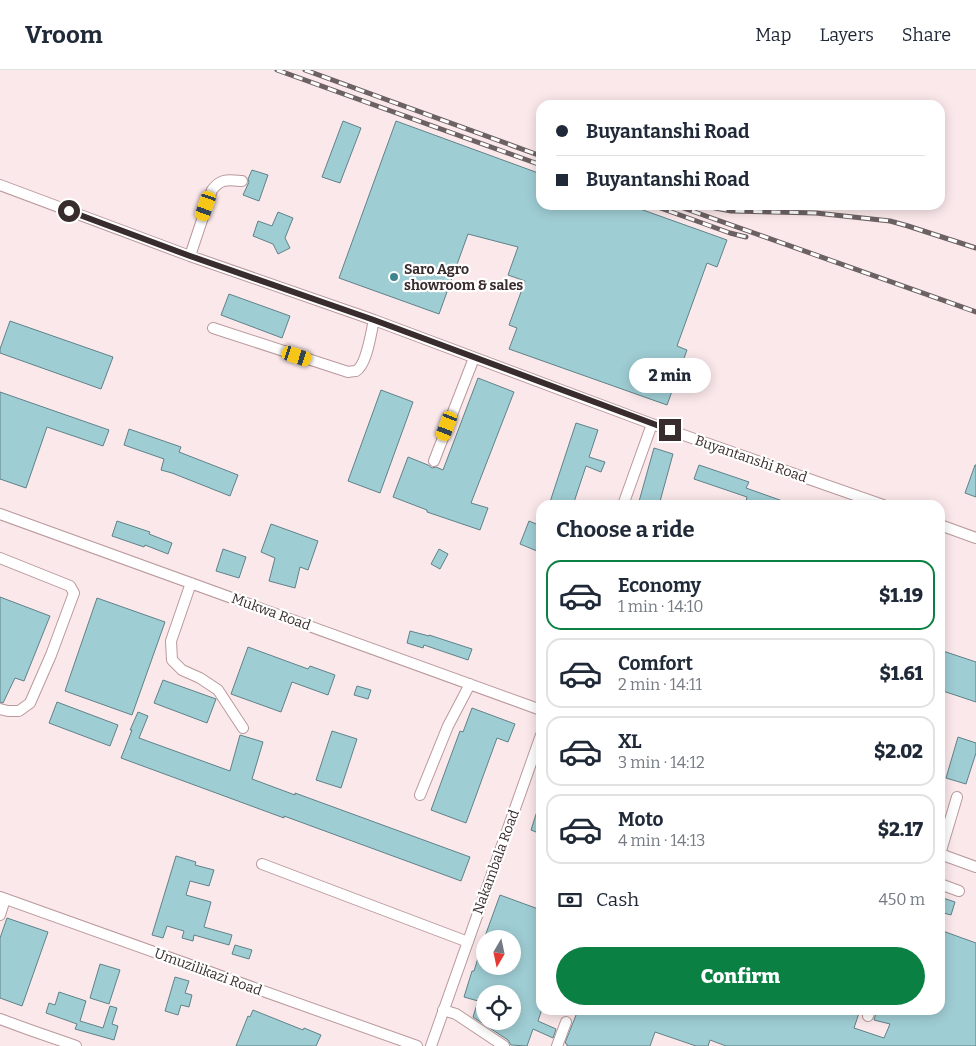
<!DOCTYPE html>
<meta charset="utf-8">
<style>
:root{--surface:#fff;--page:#f6f6f7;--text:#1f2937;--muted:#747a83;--line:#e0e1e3;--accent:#0b8043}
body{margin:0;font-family:Bitter,serif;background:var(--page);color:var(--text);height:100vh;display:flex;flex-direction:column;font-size:19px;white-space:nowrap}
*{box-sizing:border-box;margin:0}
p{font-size:16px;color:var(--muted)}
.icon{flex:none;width:28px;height:28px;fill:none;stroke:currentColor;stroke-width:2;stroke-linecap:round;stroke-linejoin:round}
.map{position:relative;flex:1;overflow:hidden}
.panel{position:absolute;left:536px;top:430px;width:409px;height:515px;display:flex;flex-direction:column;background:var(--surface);border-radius:15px;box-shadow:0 2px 12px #0003}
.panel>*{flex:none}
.hud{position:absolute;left:536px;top:30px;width:409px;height:110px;border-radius:15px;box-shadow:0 2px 12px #0003;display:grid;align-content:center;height:110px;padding:0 20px;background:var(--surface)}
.needle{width:32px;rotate:189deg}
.tools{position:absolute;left:476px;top:860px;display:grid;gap:10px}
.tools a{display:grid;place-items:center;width:45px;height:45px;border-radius:50%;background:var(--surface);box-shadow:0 2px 12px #0003;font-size:25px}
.end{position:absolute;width:22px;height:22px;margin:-11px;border:6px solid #392c2d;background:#fff;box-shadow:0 0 0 2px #fff}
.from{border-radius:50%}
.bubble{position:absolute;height:35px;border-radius:18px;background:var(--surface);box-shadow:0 2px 12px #0003;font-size:16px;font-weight:800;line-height:35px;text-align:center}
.car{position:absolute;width:15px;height:30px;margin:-15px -8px;border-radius:6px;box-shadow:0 0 4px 1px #0007;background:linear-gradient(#f5c518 24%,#345 0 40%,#f5c518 0 76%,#345 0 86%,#f5c518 0)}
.hud b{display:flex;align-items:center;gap:18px;height:48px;font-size:19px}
.hud b+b{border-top:1px solid var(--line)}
.hud i{width:12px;height:12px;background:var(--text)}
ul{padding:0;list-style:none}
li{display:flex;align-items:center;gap:15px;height:70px;margin:0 10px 8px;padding:0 10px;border:2px solid var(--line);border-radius:15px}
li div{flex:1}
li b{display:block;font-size:19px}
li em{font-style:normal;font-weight:800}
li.active{border-color:var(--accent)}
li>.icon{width:45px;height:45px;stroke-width:1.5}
h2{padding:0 20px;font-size:22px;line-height:60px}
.pay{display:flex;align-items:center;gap:12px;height:55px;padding:0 20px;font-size:19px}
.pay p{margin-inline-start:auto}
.button{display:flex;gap:10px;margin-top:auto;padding:10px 20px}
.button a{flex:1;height:58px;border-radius:30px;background:var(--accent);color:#fff;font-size:20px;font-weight:800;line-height:58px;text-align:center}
header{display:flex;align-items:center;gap:30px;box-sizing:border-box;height:70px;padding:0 25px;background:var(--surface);border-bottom:1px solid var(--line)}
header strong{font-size:24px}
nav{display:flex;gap:28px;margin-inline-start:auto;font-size:18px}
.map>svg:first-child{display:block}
</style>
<header>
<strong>Vroom</strong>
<nav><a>Map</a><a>Layers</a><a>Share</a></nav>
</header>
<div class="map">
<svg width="976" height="976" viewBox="0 0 976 976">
<rect width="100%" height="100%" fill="#fff7f8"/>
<path fill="#fbe8ea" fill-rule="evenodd" d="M0,0H976V976H0ZM541,35H940V135H541ZM541,435H940V940H541ZM485,869H512V896H485ZM485,924H512V951H485Z"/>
<path fill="#9fcdd4" stroke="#5f8288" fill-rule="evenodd" d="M343,51L361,58L340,113L322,107Z
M396,51L541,104V135H629L727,170L717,197L707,193L677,276L687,280L667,335L509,279L517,258L509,255L525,211L508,205L518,177L468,164L439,244L339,208Z
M252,100L268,105L259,131L243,125L249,112L248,109Z
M278,142L293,148L285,168L290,178L278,184L273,174L253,166L258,151L272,156Z
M229,224L290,246L282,268L221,245Z
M10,251L113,287L101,319L0,283V279Z
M478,308L514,322L471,433L488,438L480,460L427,442V440L393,427L408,387L428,395L432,398L436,397L443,400Z
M381,320L413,332L380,423L348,411Z
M0,322L109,360L103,376L47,357L26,418L0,409Z
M576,353L598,360L589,387L605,392L601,402L586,396L573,435H549Z
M129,359L181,377L179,382L238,405L230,426L172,403L161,400L164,389L124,375Z
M654,378L673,384L659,435H638Z
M699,395L749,412L746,418L791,434V435H745L747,427L694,409Z
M975,395H976V427L965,423Z
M117,451L150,462L149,464L172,473L168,484L145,475L144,477L112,466Z
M529,451L541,456V470L537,481L520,474Z
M271,454L318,471L308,500L300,497L295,518L269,511L275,488L261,482Z
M223,479L246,487L239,508L216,501Z
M439,479L448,484L440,499L431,494Z
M0,527L50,546L24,611L15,608L3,633L0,632Z
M97,528L165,552L132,645L65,621Z
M410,561L429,566V565L472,579L468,590L424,575L423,578L407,573Z
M248,577L308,599L310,596L335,605L328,625L292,612L281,642L231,624Z
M940,580L976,592V632L940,620Z
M163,610L216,629L207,653L154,633Z
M357,616L371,620L368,629L354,625Z
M57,632L118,655L110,676L49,653Z
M472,638L515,654L508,672L497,668L466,753L431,740L460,661L463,662Z
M138,642L148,646L139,668L230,701L240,665L263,672L252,709L295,725V723L470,787L461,811L284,746V748L121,688L132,660H130Z
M332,661L357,669L341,718L316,710Z
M958,667L976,673V683L966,714L946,708Z
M540,732H541V764L531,760Z
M176,786L196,792L195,795L214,800L209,816L190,811L186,825L211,832L204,857L232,865L229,875L194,865L193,871L182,868L184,861L167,856L163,868L152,865Z
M500,825L541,840V942L538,951L556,959L553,968L533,959L527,976L511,975L508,970L473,947L478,931L464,927L472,901H474L483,872H485V896H512V869H484ZM485,924H512V951H485Z
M940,827L955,832L951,845L940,842Z
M7,848L48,862L22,936L0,928V868Z
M940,860L976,873V976H726L710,970L708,976H696L655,962L650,976H567V974L565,973L578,940H860L854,958L884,968L890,954L874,950L877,940H940Z
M235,875L252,880L249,889L232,884Z
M100,894L120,900L109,934L90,928Z
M175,907L189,911L185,923L192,925L189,937L181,935L178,945L165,941Z
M59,922L86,931L80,951L103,958L110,936L117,938L112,954L118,956L114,970L75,959L77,954L46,943L49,933L55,935Z
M253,940L303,960L304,958L321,965L316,976H236L248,946L250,947Z"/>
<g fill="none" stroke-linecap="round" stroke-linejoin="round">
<defs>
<path id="minor" d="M0,115L190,186L374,250L652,354L883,435
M190,186L212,120C221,108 228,110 242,111
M213,258L348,302C348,302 355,301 356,301C367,295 371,262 374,250
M434,391L474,288
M623,435L652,354
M0,444L541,640
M940,455L976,468
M0,488L70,516L74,523L51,585L30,633L19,641H8L0,639
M191,513L171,571L172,590L182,600L200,608L218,620L243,658
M420,725L448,656L470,614
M940,784L957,727
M940,784L976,797
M262,794L468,872
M940,814L959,821
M0,827L417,976
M0,845L5,829
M443,940L456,944L504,976
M868,946L870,940
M0,949L30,960L76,976
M431,976L541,665
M557,976L566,952"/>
</defs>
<use href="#minor" stroke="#ba999c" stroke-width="12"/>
<use href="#minor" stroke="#fff" stroke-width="10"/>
<defs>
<path id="rail" d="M277,0L541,95
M305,0L541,86
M652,135L730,163L746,167
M675,135L976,242
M700,135L731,141L816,143L890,151L908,156L976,178"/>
</defs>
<use href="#rail" stroke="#6d6263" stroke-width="5"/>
<use href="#rail" stroke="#fff" stroke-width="3" stroke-dasharray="9" stroke-linecap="butt"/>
</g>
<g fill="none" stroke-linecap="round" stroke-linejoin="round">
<path stroke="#392c2d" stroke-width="6" d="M69,141L190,186L374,250L670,360"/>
</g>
<circle fill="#3f8590" stroke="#fff" stroke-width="2" cx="394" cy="207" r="5"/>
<g text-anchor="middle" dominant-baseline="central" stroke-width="4.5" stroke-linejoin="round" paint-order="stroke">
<g font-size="14" font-weight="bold" fill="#392c2d" stroke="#fff" text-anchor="start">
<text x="404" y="199">Saro Agro<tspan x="404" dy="16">showroom &amp; sales</tspan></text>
</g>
<g font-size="14" fill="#392c2d" stroke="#fff">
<text transform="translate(751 389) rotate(19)">Buyantanshi Road</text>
<text transform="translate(271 542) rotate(20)">Mukwa Road</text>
<text transform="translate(496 792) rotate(-70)">Nakambala Road</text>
<text transform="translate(208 902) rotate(20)">Umuzilikazi Road</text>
</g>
</g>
</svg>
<div class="tools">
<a><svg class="needle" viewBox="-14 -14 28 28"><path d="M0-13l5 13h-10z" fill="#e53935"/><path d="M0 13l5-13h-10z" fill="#747a83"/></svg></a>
<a><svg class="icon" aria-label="locate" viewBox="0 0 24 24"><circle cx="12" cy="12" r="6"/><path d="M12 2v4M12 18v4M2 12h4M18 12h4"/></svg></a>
</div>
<i class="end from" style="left:69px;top:141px"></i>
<i class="end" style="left:670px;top:360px"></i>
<div class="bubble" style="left:629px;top:288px;width:82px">2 min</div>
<i class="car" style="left:206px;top:136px;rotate:199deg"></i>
<i class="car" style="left:297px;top:286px;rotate:108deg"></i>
<i class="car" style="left:447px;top:356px;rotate:201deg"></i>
<div class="hud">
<b><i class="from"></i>Buyantanshi Road</b>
<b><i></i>Buyantanshi Road</b>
</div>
<section class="panel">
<h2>Choose a ride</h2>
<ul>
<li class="active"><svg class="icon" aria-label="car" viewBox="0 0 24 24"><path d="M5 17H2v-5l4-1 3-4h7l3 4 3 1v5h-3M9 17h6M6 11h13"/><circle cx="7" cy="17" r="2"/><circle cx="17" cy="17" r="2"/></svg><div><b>Economy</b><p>1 min · 14:10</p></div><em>$1.19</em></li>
<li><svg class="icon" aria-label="car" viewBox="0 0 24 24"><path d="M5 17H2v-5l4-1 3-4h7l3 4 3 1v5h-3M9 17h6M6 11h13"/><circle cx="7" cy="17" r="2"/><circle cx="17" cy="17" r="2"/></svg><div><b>Comfort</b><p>2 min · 14:11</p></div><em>$1.61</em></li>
<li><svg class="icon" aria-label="car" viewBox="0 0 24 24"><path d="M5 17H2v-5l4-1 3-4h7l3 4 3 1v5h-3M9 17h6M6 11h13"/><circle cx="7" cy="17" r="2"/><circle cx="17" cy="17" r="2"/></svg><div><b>XL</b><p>3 min · 14:12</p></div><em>$2.02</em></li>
<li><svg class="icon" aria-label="car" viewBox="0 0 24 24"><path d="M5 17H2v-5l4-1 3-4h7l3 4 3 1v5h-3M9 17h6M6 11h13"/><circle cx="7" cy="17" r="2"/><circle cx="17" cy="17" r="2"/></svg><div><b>Moto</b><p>4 min · 14:13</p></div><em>$2.17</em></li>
</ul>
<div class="pay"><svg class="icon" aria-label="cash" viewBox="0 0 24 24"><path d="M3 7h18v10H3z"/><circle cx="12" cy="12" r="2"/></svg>Cash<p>450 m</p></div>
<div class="button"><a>Confirm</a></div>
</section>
</div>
